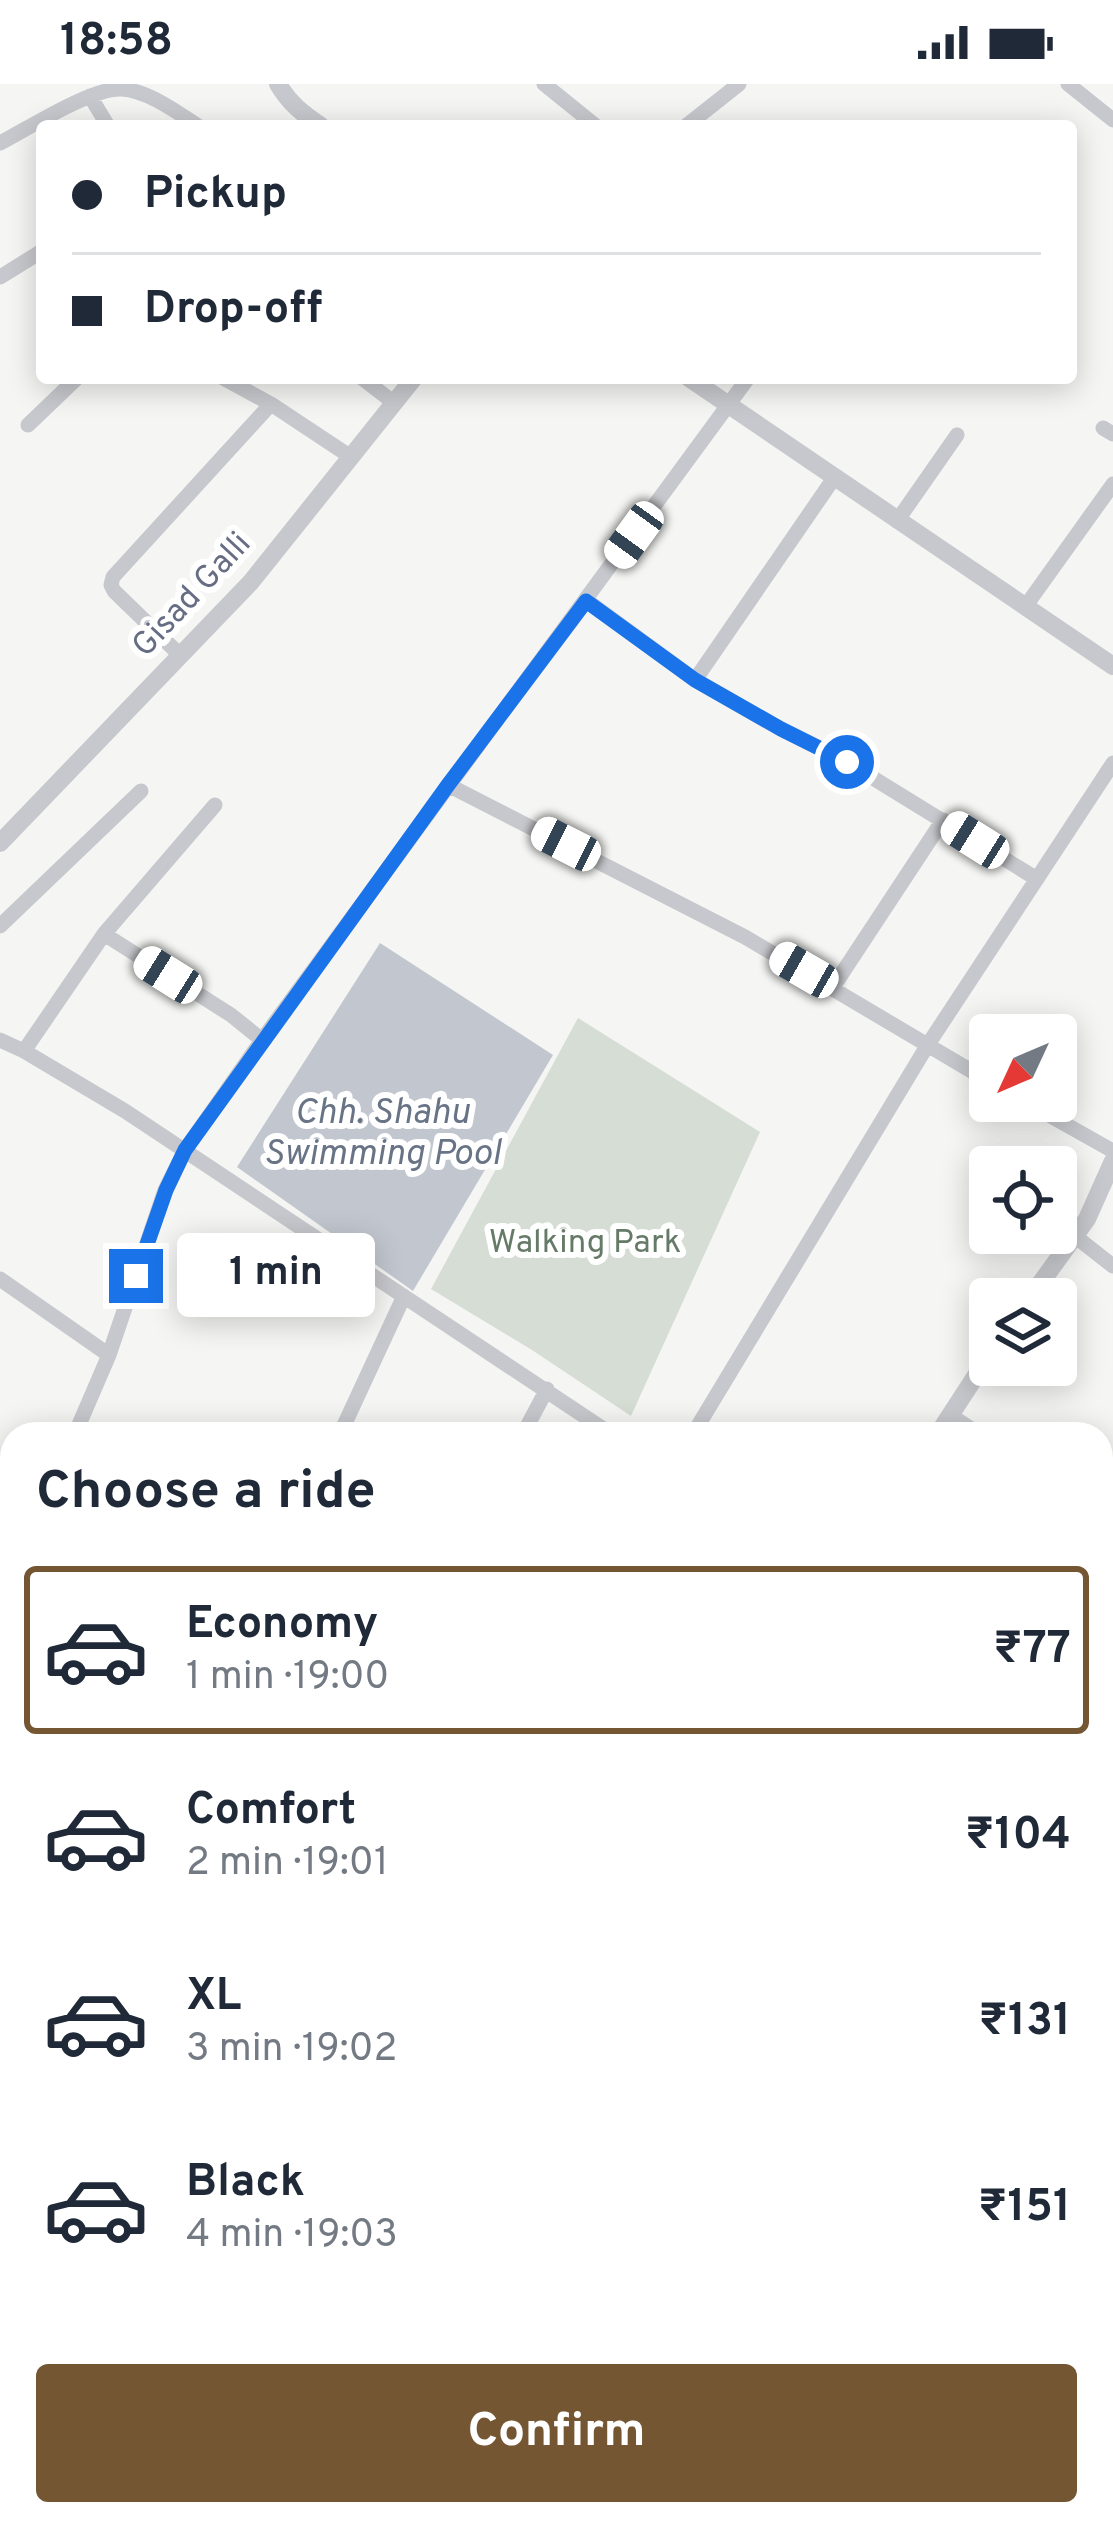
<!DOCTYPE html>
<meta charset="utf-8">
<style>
:root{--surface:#fff;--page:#f2f2f3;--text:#1f2937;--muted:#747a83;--line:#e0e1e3;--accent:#745633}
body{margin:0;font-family:Overpass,sans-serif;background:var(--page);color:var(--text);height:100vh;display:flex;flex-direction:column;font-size:45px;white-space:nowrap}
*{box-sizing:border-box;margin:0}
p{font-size:39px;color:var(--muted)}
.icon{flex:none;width:66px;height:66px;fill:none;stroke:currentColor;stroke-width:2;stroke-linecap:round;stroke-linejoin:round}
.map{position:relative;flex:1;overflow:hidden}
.panel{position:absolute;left:0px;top:1338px;width:1113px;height:1104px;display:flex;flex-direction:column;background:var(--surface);border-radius:36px 36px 0 0;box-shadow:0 6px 30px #0003}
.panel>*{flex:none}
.banner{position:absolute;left:36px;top:36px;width:1041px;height:264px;border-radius:12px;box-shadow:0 6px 30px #0003;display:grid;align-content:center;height:264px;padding:0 36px;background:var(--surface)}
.needle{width:78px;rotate:226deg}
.fabs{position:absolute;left:969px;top:930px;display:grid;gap:24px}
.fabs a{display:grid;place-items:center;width:108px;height:108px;border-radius:12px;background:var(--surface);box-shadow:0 6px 30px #0003;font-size:60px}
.end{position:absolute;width:54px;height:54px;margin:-27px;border:15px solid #1a73e8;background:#fff;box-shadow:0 0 0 6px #fff}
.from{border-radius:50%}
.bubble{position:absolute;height:84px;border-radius:12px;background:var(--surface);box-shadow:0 6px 30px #0003;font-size:39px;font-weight:700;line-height:84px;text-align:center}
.car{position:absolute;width:36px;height:72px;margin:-36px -18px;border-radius:15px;box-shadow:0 0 9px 3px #0007;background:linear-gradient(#fff 24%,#345 0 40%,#fff 0 76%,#345 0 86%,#fff 0)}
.banner b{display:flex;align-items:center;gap:42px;height:114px;font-size:45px}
.banner b+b{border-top:3px solid var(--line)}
.banner i{width:30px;height:30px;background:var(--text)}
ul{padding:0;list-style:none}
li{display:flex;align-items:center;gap:36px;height:168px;margin:0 24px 18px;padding:0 12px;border:6px solid transparent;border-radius:12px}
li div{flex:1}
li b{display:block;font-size:45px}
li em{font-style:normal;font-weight:700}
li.on{border-color:var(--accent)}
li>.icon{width:108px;height:108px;stroke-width:1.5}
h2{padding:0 36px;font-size:54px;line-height:144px}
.button{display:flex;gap:24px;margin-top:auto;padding:24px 36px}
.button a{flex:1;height:138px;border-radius:12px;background:var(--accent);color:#fff;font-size:48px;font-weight:700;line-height:138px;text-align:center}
.status{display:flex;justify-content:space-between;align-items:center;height:84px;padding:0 60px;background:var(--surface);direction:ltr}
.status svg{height:33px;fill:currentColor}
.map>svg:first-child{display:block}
</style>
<div class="status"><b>18:58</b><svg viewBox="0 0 49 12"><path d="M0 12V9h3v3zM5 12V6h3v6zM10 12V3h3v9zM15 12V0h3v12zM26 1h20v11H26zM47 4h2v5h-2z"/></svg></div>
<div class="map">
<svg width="1113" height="2442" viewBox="0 0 1113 2442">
<rect width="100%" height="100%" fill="#f5f6f3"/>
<path fill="#e6e7e6" d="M1101,2316L1113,2323V2442H980L988,2430H1101Z"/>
<path fill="#d5ddd4" d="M578,934L760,1048L631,1332L532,1266L431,1205Z"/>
<path fill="#c2c7cf" d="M380,859L553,971L413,1207L237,1083Z"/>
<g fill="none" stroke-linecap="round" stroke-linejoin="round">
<path stroke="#c7c8cd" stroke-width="15" d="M544,0L596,42
M1068,0L1113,36
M90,12L108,42
M686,42L739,0
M0,59C29,44 91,4 121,5C147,6 177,28 198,42
M0,193L42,167
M223,294L271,320L351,373
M362,294L393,318
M28,341L77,294
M1103,344L1113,350
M897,437L957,351
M586,516L695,596L781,645L847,678L1037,795
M1025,523L1113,400
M180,571L114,507L111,501L113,493L271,320
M695,596L834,394
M448,701L745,853L990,998
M0,842L141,707
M104,850L231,931L262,956
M833,903L943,736
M0,956L24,967L125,1027L611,1350
M24,967L104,850L215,721
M1024,1017L1113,1067
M1076,1153L1113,1182
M0,1195L109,1271
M950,1331L979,1350
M75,1350L109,1271L165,1106L185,1066L262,956L748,294
M340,1350L404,1212
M523,1350L547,1305
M693,1350L927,962L1113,679
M0,1432L12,1440
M1101,1432L1113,1440
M0,1492L12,1474
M1101,1582L1113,1562
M1101,1659L1113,1667
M1101,1771L1113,1779
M0,1840L12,1851
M1101,1879L1113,1887
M0,1895L12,1886
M1101,1966L1113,1973
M0,1979L12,1987
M1101,2096L1113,2104
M0,2105L12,2090
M0,2192L12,2179
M1101,2220L1113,2201
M0,2241L12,2234
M1101,2309L1113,2316
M0,2355L12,2363
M110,2430L127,2442
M354,2430L372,2442
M604,2430L620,2442
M768,2430L786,2442
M944,2430L962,2442
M503,2442L511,2430"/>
<path stroke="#c7c8cd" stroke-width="18" d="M278,0C289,19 303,30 321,42
M689,294L1113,582
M0,759L251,498L414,294
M1029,1215L1087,1135L1113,1077
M938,1350L990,1270
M238,2442L247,2430"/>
</g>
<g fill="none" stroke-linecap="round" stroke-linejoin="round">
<path stroke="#1a73e8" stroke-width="15" d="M136,1192L166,1106L185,1066L448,701L586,517L695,596L781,645L847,678"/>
</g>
<g text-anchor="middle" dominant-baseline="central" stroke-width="12" stroke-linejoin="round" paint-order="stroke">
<g font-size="33" fill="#676e83" stroke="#fff">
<text transform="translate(193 512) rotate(-47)">Gisad Galli</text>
</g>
<g font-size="33" fill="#657a67" stroke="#fff">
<text x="585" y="1160">Walking Park</text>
</g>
<g font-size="36" font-style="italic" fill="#687486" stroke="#fff">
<text x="382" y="1030">Chh. Shahu<tspan x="382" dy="41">Swimming Pool</tspan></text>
</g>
</g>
</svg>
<div class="fabs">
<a><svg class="needle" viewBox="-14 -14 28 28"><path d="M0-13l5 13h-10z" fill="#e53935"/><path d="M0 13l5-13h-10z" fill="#747a83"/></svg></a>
<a><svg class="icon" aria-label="locate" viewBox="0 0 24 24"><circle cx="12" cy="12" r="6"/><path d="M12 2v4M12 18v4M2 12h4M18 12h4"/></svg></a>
<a><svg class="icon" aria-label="layers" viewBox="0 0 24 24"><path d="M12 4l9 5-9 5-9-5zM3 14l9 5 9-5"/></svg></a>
</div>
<i class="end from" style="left:847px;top:678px"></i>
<i class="end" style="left:136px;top:1192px"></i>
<div class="bubble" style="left:177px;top:1149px;width:198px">1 min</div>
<i class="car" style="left:634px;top:451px;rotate:216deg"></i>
<i class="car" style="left:975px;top:756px;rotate:302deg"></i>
<i class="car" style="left:566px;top:760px;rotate:297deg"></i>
<i class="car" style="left:804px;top:886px;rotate:300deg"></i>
<i class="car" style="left:168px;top:891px;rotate:302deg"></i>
<div class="banner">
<b><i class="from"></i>Pickup</b>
<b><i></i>Drop-off</b>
</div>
<section class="panel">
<h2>Choose a ride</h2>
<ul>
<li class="on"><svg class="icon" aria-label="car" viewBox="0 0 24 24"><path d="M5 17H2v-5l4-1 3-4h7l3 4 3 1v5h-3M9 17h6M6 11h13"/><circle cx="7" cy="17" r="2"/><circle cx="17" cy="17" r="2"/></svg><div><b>Economy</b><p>1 min · 19:00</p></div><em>₹77</em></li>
<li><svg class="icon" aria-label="car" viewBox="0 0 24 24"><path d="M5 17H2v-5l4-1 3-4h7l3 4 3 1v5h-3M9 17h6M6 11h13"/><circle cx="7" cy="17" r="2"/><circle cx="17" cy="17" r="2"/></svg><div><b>Comfort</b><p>2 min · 19:01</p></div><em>₹104</em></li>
<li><svg class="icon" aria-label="car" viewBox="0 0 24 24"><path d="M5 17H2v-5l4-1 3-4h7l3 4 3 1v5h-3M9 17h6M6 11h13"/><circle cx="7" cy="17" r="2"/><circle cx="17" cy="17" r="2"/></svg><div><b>XL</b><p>3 min · 19:02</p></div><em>₹131</em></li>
<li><svg class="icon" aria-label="car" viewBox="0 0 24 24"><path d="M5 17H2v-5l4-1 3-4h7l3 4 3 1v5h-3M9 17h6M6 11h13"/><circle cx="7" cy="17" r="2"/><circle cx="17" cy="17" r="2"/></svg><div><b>Black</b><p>4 min · 19:03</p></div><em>₹151</em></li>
</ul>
<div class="button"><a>Confirm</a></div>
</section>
</div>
